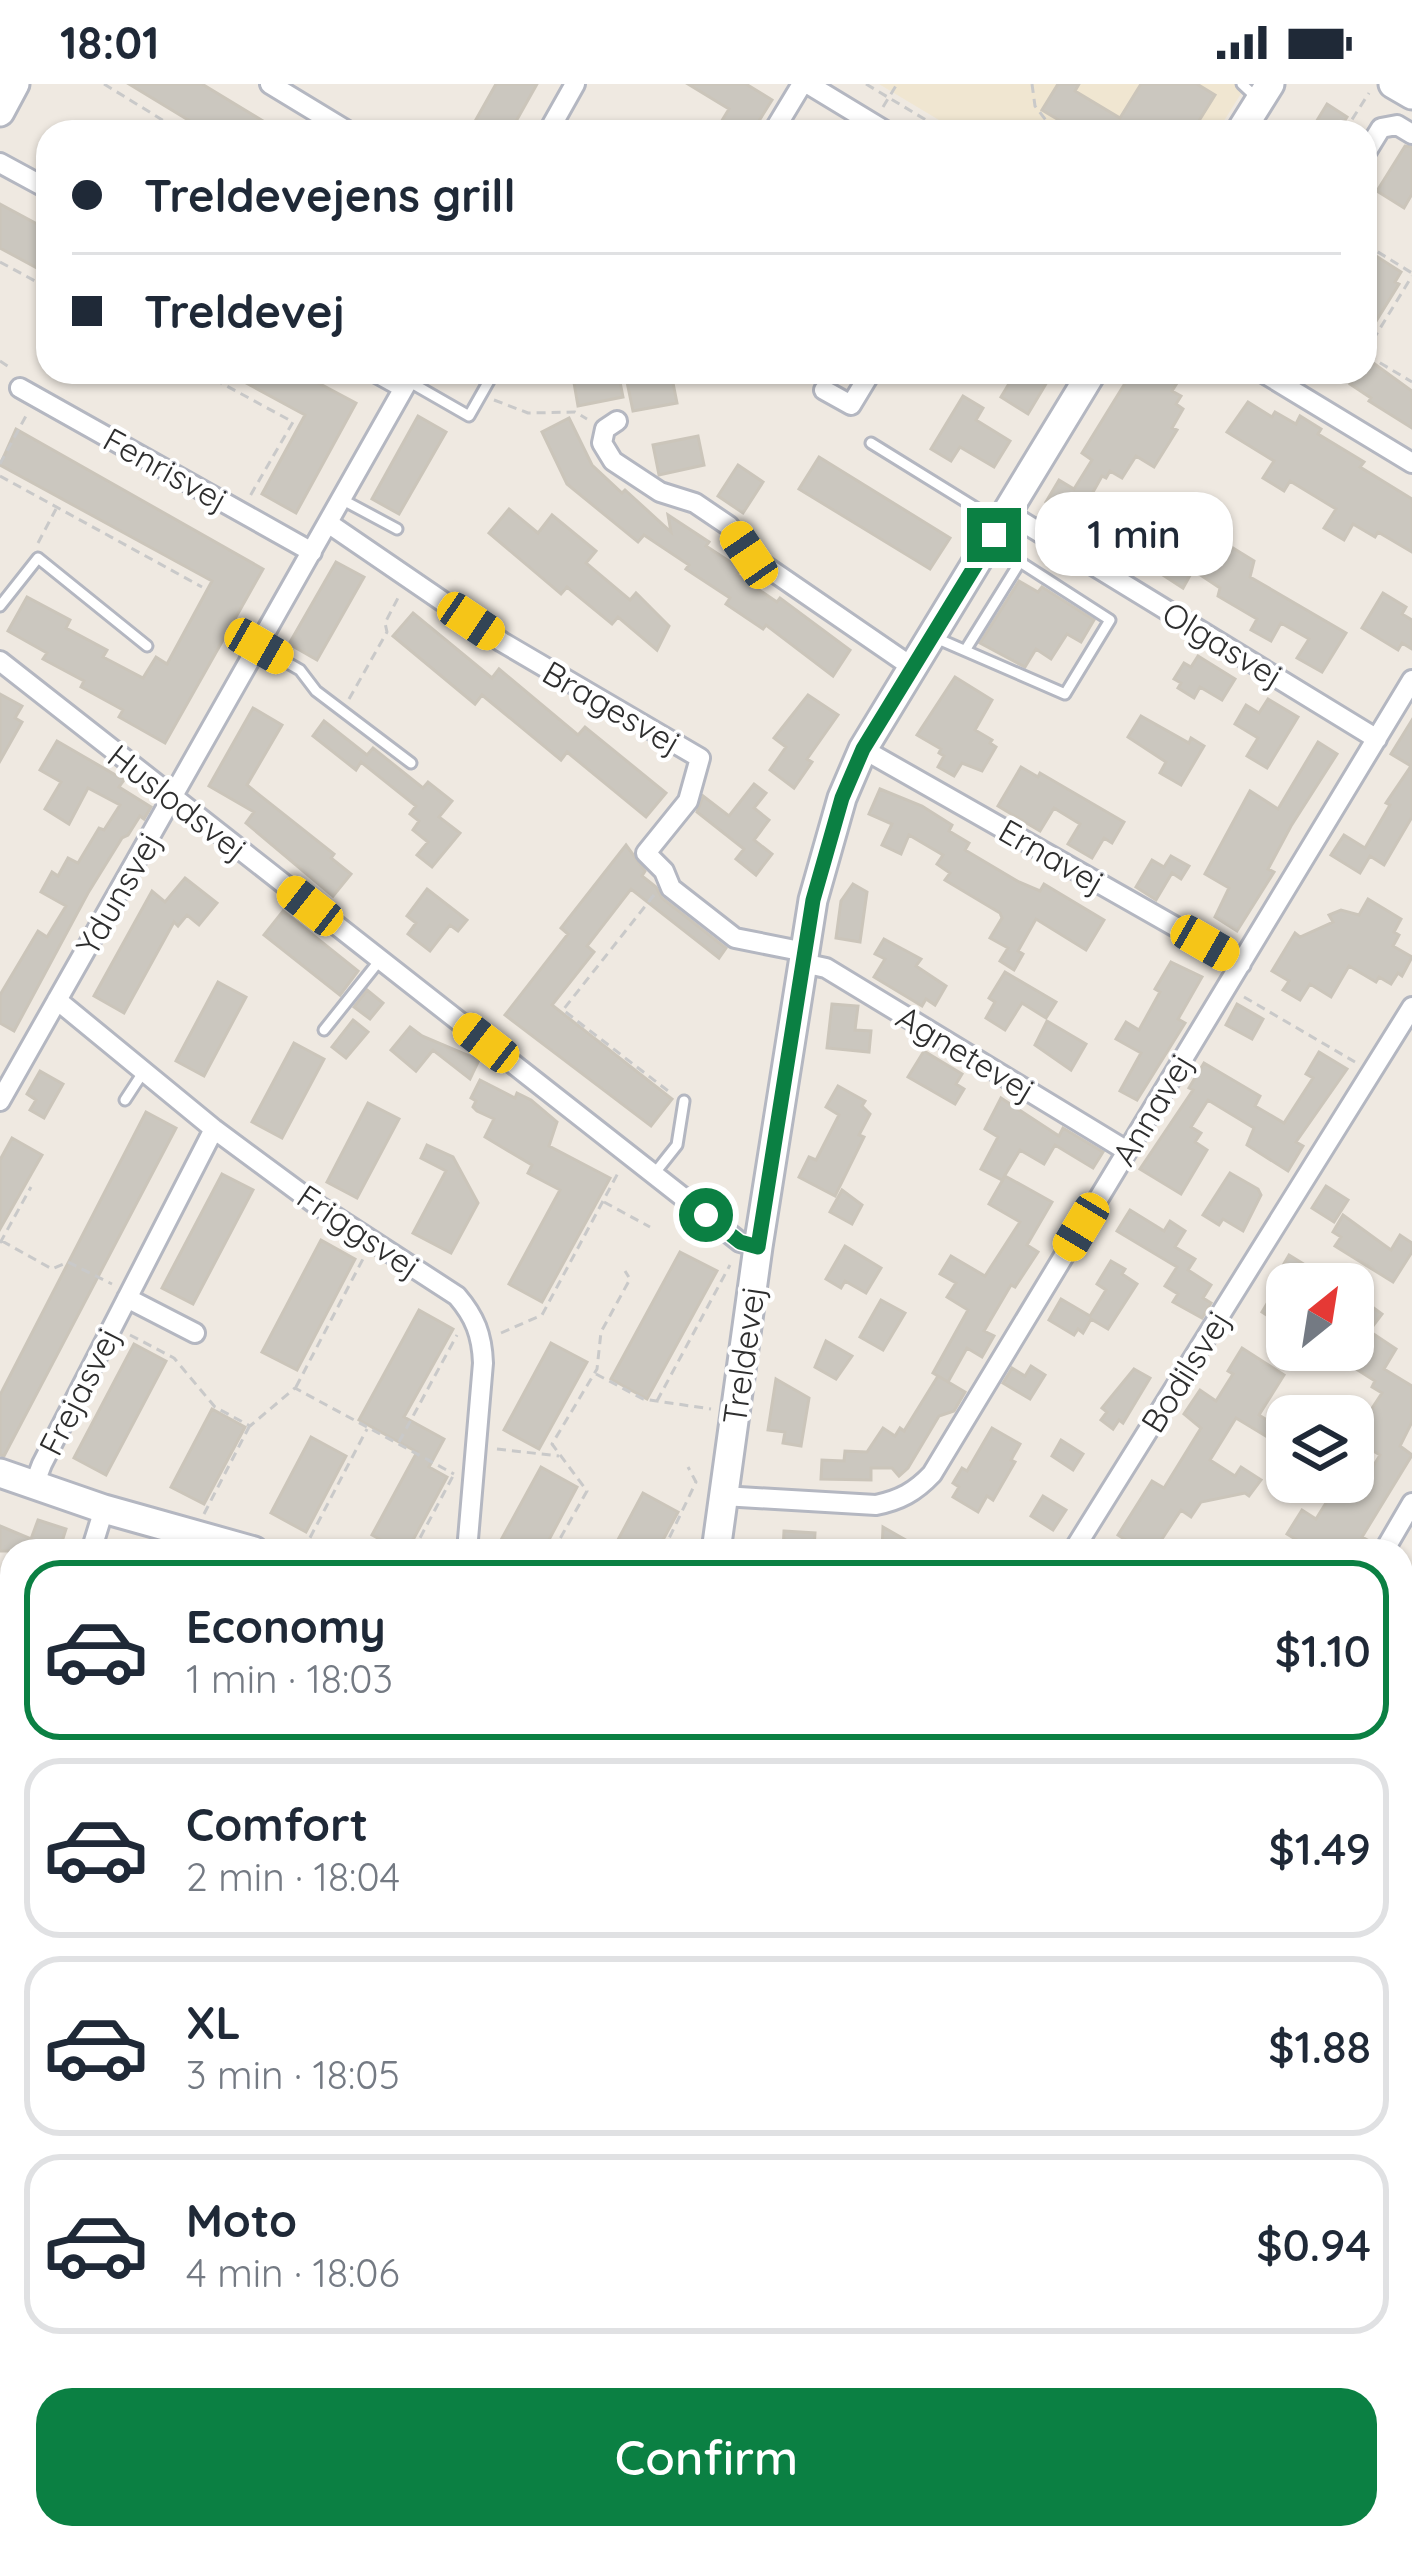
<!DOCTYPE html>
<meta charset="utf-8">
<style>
:root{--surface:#fff;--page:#f2f2f3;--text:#1f2937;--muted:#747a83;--line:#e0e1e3;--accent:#0b8043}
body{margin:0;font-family:Quicksand,sans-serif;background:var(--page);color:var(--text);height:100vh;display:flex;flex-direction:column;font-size:45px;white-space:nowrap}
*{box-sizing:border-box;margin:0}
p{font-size:39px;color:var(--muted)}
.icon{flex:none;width:66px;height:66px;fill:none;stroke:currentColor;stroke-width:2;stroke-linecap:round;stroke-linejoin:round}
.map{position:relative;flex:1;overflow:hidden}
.sheet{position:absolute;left:0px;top:1455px;width:1413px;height:1011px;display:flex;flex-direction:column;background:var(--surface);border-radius:36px 36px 0 0;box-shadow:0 3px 9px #0004}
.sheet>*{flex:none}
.top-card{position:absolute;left:36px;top:36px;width:1341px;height:264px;border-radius:36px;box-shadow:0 3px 9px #0004;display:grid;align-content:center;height:264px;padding:0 36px;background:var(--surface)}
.needle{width:78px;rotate:30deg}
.controls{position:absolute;left:1266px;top:1179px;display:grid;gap:24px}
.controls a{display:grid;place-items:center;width:108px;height:108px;border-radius:24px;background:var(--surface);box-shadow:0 3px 9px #0004;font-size:60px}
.end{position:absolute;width:54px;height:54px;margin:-27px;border:15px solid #0b8043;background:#fff;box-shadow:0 0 0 6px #fff}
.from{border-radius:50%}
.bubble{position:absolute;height:84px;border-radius:36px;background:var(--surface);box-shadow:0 3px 9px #0004;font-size:39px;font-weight:600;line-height:84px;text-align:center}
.car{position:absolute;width:36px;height:72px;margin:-36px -18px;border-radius:15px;box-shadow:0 0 9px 3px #0007;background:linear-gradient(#f5c518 24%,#345 0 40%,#f5c518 0 76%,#345 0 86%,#f5c518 0)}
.top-card b{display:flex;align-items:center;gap:42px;height:114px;font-size:45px}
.top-card b+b{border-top:3px solid var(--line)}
.top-card i{width:30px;height:30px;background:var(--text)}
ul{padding:21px 0 0;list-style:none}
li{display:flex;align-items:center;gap:36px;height:180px;margin:0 24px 18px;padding:0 12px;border:6px solid var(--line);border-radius:36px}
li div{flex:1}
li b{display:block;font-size:45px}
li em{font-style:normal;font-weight:600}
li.active{border-color:var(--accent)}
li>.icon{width:108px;height:108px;stroke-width:1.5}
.button{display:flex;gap:24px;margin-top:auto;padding:24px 36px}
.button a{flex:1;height:138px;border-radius:36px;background:var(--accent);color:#fff;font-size:48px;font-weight:600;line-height:138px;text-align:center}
.status{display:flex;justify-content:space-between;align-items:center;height:84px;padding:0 60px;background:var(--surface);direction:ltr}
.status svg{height:33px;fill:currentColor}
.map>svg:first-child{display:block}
</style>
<div class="status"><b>18:01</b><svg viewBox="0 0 49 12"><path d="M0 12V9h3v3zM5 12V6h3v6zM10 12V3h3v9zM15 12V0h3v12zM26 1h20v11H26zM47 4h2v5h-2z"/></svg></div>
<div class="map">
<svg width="1412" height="2465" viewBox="0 0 1412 2465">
<rect width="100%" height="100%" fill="#efe9e1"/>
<path fill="#f0e6d1" d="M879,0H1247L1217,48H959Z"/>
<path fill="#b6e59e" d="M12,1622V2357L0,2346V1624Z
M121,2454H613L632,2465H133Z"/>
<path fill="#75cff0" d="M1412,2372V2465H1022C1038,2452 1058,2449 1075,2461L1090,2454H1401V2387Z
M625,2454H747L766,2465H645Z
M930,2454H1008L1017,2465H909Z"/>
<path fill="#cbc7bf" stroke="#cbc5ba" stroke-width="3" d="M129,0H202L281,48H208Z
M496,0H537L510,48H469Z
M688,0H746L772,16L752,48H715L729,25Z
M1058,0H1079L1075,7L1120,34L1141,0H1197L1215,11L1192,48H1092L1075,38L1072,44L1042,26Z
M1327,20L1347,33L1338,48H1310Z
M1405,62L1412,63V110L1404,124L1377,107Z
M0,120L48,146V190L0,164Z
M1365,165L1401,188L1395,198L1399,200L1365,255Z
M1365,273L1412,307V344L1369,317L1371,314L1350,300L1357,288H1365Z
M226,288H312L309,294L356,319L296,429L262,410L305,331Z
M596,288H618L623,313L578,322L573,293Z
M1016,288H1053L1028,330L1001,313Z
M1132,288H1184L1172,307L1181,312L1176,320L1183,325L1172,344L1177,346L1154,383L1136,372L1122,394L1110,387L1106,394L1102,392L1083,426L1075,421L1067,430L1046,418L1059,396L1074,405L1092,376L1082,369Z
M671,289L677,319L633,327L627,298Z
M963,312L983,324L976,336L1010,357L994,383L960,363L951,377L931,365Z
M1248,318L1272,333L1275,328L1296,340L1300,332L1321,345L1318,350L1364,378L1360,383L1412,415V468L1378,448L1375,453L1353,440L1344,456L1324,444L1336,425L1290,397L1284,407L1263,394L1274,377L1227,348Z
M418,332L446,348L399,430L372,415Z
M569,334L592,381L622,409L625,406L671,448L668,431L709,458L706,462L741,485L737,491L777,518L780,514L850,566L833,592L766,541L763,545L726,520L730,514L686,485L689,481L644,451L638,458L567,400L542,348Z
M16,345L263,485L165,659L119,633L123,626L81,603L84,597L43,575L47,569L8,547L27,513L70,536L66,544L107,566L103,573L143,594L156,573L167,580L212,497L0,381Z
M698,352L704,381L659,391L653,361Z
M819,373L950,454L930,485L799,405Z
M738,381L763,398L743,429L718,412Z
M509,425L538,449L552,431L596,467L586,479L630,516L636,509L669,542L657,566L618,533L612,540L567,503L561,510L489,449Z
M1209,429L1230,442L1220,456L1254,477L1250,493L1346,549L1322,588L1297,574L1309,555L1281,539L1271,557L1251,546L1257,535L1218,512L1220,504L1193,486L1183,504L1123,465L1138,441L1184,469Z
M336,478L364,493L317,576L289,560Z
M1019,497L1038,508L1042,503L1094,536L1081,558L1067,550L1051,575L1036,565L1025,583L980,559Z
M1383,509L1406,523L1402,530L1412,536V565L1402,559L1398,566L1362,544Z
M413,529L492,594L499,585L578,651L585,643L666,709L646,733L567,668L561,676L482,611L475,620L393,552Z
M1198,572L1235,595L1222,616L1200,603L1194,614L1178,604L1181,599L1174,595L1184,579L1191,583Z
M955,593L992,616L975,646L992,656L990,659L996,663L982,687L962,679L954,692L938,683L944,672L939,669L941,665L917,651Z
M0,610L22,622L15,634L22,638L0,677Z
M808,611L838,631L807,675L812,678L794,704L770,686L786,663L774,654Z
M1268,615L1298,633L1267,684L1247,672L1258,654L1235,640L1246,621L1259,629Z
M253,624L282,641L247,701L334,770L331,774L351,790L333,812L246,739L254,728L209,702Z
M1141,632L1189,659L1191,654L1204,662L1181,701L1160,689L1166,678L1128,653Z
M1412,636V733L1384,781L1370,772L1360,789L1331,771L1344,751L1365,764L1390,721L1386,719L1411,682L1391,670Z
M324,637L367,671L373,664L423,704L428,698L452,717L439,733L460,749L432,783L417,771L428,758L413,746L419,737L410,730L416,722L361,678L356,686L313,652Z
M57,657L124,696L119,703L151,723L144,735L140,732L128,751L122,754L88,809L14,947L0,939V911L38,847L47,853L66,822L41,808L52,788L58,792L68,774L78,779L99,744L104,746L120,721L88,704L69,740L45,725L61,698L40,686Z
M1318,658L1337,670L1291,742L1268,785L1274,788L1237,847L1215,833L1229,804L1205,790L1250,707L1278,725Z
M1021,683L1038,693L1040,689L1124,738L1112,759L1104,754L1092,774L1068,760L1080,740L1054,724L1040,747L998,722Z
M754,700L766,709L754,724L769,736L754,756L772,770L756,791L736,775L744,765L697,728L703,712L729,732Z
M880,705L922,722L952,741L949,747L969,759L965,766L1019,798L1040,807L1044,800L1104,836L1086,866L1036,835L1018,867L1023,870L1014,886L1000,877L1008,864L990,854L1002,834L1000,829L945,796L950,789L937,780L943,771L909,751L901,770L882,761L892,740L869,730Z
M626,761L645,787L642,792L656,803L662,814L726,864L719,874L631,805L587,862L594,868L552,921L672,1015L651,1042L505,931L568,850L561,844Z
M1171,772L1189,782L1181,795L1172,789L1156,816L1136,803L1152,776L1164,783Z
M185,794L217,819L199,841L187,831L178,842L174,838L124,929L94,912L152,807L165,818Z
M853,800L867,808L860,858L836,854L841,817Z
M427,805L467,836L458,847L450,841L430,867L408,850L416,839L407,832Z
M1368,815L1401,835L1394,848L1399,851L1393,862L1412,873L1402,892L1398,889L1391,900L1379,893L1376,898L1349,882L1331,913L1310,900L1300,916L1283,906L1289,897L1272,887L1295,849L1300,853L1333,838L1329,831L1341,826L1359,831Z
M283,827L358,887L340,911L264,851Z
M884,855L921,875L916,882L946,902L935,921L926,915L922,922L874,893L885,875L875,870Z
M1171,878L1202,893L1178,935L1185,939L1137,1016L1120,1007L1141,969L1116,955L1126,938L1139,946L1160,908L1155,905Z
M1005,888L1056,918L1046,934L1022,919L1005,946L986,934L995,918L989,914Z
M218,898L246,913L204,992L176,977Z
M367,906L383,919L370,935L354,923Z
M832,920L858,922L855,946L871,947L869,968L827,964Z
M1237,920L1263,935L1252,955L1226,941Z
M353,936L368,948L346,974L332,963Z
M1047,937L1086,960L1071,986L1035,961Z
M410,943L422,952L479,976L470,995L433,966L416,987L391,966Z
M294,959L324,975L282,1054L252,1038Z
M924,967L962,990L956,1000L964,1005L955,1020L908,993Z
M1319,968L1347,985L1296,1058L1303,1062L1288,1087L1247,1061L1254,1044L1208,1016L1191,1043L1201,1049L1195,1058L1207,1066L1181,1110L1140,1085L1193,1006L1189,1004L1204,979L1260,1012L1255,1022L1284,1039L1313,994L1306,990Z
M40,987L63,1000L44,1034L30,1026L36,1016L27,1010Z
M480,996L515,1014L517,1009L531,1016L557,1038L549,1062L610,1094L542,1218L509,1200L560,1106L528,1089L532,1081L485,1053L494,1035L477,1027L473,1023L476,1017L471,1014Z
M838,1002L865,1017L862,1022L870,1030L859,1051L864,1053L835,1112L799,1093L809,1073L816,1076L839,1031L826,1023Z
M1001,1014L1059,1052L1063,1044L1103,1068L1093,1084L1055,1061L1044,1080L1020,1066L1002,1096L981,1085L998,1053L985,1045Z
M368,1019L399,1035L357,1114L327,1098Z
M146,1028L176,1044L4,1372L0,1371V1311Z
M12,1054L42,1071L0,1145V1076Z
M427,1061L453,1073L478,1119L451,1169L413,1149L446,1087L421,1074Z
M1230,1089L1258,1105L1261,1111L1243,1147L1223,1135L1219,1141L1203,1131Z
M222,1090L253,1106L193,1220L162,1204Z
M1005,1092L1052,1118L1027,1161L1038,1168L1015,1203L1011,1201L984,1247L994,1252L982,1273L967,1264L948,1298L933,1289L968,1226L947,1213L956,1199L940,1190L951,1172L985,1192L1020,1138L989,1120Z
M1326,1102L1348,1116L1334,1138L1312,1124Z
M842,1106L862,1121L852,1140L830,1128Z
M1130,1126L1164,1147L1170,1137L1185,1147L1175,1163L1195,1175L1188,1186L1211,1201L1203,1214L1211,1219L1202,1234L1173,1218L1178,1210L1165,1202L1177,1183L1117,1147Z
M1343,1131L1391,1166L1400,1151L1412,1159V1168L1393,1198L1335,1162L1341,1153L1333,1148Z
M321,1156L355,1175L297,1286L262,1268Z
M845,1162L881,1184L866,1209L845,1197L841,1204L826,1195Z
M680,1168L717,1187L647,1315L611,1295Z
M1289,1171L1336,1200H1287V1244L1262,1228L1283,1193L1278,1190Z
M1111,1177L1125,1185L1122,1190L1137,1200L1108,1245L1091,1235L1083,1249L1078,1245L1074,1251L1049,1236L1061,1215L1090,1232L1106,1206L1097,1200Z
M1360,1214L1382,1230L1369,1247L1396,1265L1384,1285L1412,1302V1338L1400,1362L1412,1371L1362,1453L1373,1459L1371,1467H1315L1287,1450L1302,1426L1316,1435L1339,1398L1362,1401L1380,1371L1353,1355V1331L1363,1338L1382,1309L1372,1303L1375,1297L1353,1283V1224Z
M881,1216L905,1229L883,1266L860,1253Z
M419,1226L453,1245L404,1333L444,1355L429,1383L447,1393L407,1467H401L372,1451L417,1368L359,1336Z
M826,1257L852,1272L836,1295L815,1283Z
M551,1259L587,1278L539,1365L504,1346Z
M134,1260L166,1277L106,1391L74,1374Z
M1242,1264L1284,1291L1259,1331L1281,1345L1274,1357L1236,1334L1210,1376L1235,1392L1241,1383L1261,1396L1249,1412L1245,1409L1201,1418L1191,1433L1181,1426L1154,1467L1138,1458L1135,1462L1118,1451L1152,1397L1164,1404L1201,1344L1184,1330L1200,1306L1216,1317L1233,1290L1228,1287Z
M1031,1282L1045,1291L1030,1315L1003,1299L1012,1284L1025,1292Z
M1134,1285L1150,1294L1123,1339L1119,1336L1113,1345L1101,1336L1107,1328L1102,1324Z
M938,1292L965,1308L954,1327L939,1332L908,1384L899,1392L892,1384H871V1396L821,1395L822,1376L844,1377L845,1367L867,1368L883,1344L895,1352L900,1344L904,1347Z
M776,1295L809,1314L801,1362L783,1359L785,1348L768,1346Z
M212,1325L245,1343L204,1420L171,1403Z
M992,1344L1020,1360L1011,1376L1015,1378L993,1416L987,1412L978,1428L953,1413L959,1403L953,1399L962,1384L967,1387Z
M311,1353L346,1372L306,1448L271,1429Z
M1061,1356L1083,1370L1073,1386L1052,1372Z
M541,1383L577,1403L543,1467H495Z
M643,1409L678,1428L657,1467H612Z
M1043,1412L1066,1426L1053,1446L1031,1432Z
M38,1436L66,1445L59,1467H0V1442L31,1455Z
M883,1443L925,1467H882Z
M784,1447L815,1449L814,1467H783Z"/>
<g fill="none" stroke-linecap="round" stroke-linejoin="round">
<defs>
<path id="lane" d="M1242,0L1259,16
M1000,292L1003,288
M408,297L469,332L494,288
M871,359L997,437
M341,415L397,445
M0,522L38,474L147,562
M936,554L1065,610L1110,536L1020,478L997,455
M258,562L300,586L316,607L411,679
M966,565L1020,478
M324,946L380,876
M125,1016L144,987
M654,1090L677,1061L684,1017
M787,2454L829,2465"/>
<path id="street" d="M270,0L349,48
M808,0L887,48
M548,48L575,0
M773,48L802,0
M1365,70L1381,44L1397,41L1412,50
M0,79L48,105
M375,288L404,304
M1262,288L1412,379
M20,304L312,468
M824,306L851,321L871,288
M617,337L605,345L602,359L613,377L660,408L695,419L729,442L749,471L912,583
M1008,429L1377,655
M328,439L502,558L700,674L688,717L646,769L664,787L671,804L735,854L805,868
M0,577L740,1158L758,1163
M863,665L1241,880
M803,879L826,884L1127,1067
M57,916L214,1045L314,1119L457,1212C475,1233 482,1251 483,1279L467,1467
M0,1017L413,288
M127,1214L195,1249
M34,1401L42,1380L214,1045
M723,1412L876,1421C900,1416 915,1408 932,1390L1412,596
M91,1467L104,1425
M1073,1467L1412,923
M1384,1467L1412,1419
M0,1524L12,1522
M1401,1852L1412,1873
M1401,1966L1412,1988
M0,2368L12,2375"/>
<path id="secondary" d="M1393,0L1412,11
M0,28L15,0
M1240,48L1270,0
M0,1389L104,1425L254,1467
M716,1467L758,1163L813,816L842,714L863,665L1092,288
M1401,1527L1412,1526
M27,2465L30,2454"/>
</defs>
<use href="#lane" stroke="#b4b7c1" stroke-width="15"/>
<use href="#street" stroke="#b4b7c1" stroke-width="24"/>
<use href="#secondary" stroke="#b4b7c1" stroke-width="33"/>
<path stroke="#c9c9c9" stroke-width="3" stroke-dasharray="9 6" stroke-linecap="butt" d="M104,0L182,48
M866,0L946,48
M1032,0L1035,22L1055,48
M883,23L897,0
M1344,48L1369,9
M1365,160L1412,189
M0,178L48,204
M1365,269L1412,192
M1367,271L1412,298
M0,277L12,285
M201,288L293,338L250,412
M803,292L805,288
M494,316L528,329L575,328L587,335
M0,380L27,330
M0,392L202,503
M38,459L56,425
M349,615L387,548L385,539L399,512
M654,811L563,926L672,1010
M1244,913L1355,978
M604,1118L650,1143
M2,1157L52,1185L68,1178L112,1200
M0,1159L31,1103
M501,1249L542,1231L618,1089
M130,1251L174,1274L215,1323L250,1342L295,1304L454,1390
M596,1290L643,1315L711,1325
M296,1303L364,1173
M657,1317L730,1181
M399,1358L457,1251
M497,1365L559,1372
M204,1430L249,1343
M303,1467L367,1345
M413,1467L453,1392
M553,1467L587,1407L552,1360L597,1285L601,1248L630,1195L625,1187
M663,1467L696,1398L688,1383
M0,1643L12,1641
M0,1931L12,2032
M0,2083L12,2069
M0,2231L12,2243
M0,2263L12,2274
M1401,2285L1412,2282
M0,2329L12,2346
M133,2454L148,2465
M168,2454L189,2465
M202,2454L216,2465
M237,2454L251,2465
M374,2454L392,2465
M251,2465L263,2454
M318,2465L351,2460L359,2465
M865,2465L884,2454"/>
<use href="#lane" stroke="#fff" stroke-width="9"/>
<use href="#street" stroke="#fff" stroke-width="18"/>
<use href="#secondary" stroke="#fff" stroke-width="27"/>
</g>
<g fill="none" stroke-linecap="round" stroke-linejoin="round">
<path stroke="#0b8043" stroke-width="15" d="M706,1131L740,1158L758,1163L813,816L842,714L863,665L994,451"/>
</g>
<g text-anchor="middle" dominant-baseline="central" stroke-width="9" stroke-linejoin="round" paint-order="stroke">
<g font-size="33" fill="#2e2e2e" stroke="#fff">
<text transform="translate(166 385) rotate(29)">Fenrisvej</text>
<text transform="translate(1223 560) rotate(31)">Olgasvej</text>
<text transform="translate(612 623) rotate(30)">Bragesvej</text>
<text transform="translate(178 718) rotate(38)">Huslodsvej</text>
<text transform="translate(1052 772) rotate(30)">Ernavej</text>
<text transform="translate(118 809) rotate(-60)">Ydunsvej</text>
<text transform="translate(966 969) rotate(31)">Agnetevej</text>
<text transform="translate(1152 1025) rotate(-59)">Annavej</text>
<text transform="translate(359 1147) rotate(34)">Friggsvej</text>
<text transform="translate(743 1271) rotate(-82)">Treldevej</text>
<text transform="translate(1185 1287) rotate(-58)">Bodilsvej</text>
<text transform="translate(79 1307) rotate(-63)">Frejasvej</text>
</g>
</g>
</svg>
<div class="controls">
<a><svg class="needle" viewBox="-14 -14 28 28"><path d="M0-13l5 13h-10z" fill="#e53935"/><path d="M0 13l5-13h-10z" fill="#747a83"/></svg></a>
<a><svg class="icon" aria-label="layers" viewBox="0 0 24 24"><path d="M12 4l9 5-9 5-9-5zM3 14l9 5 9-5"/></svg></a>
</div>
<i class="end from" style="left:706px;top:1131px"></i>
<i class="end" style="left:994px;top:451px"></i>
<div class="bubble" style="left:1035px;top:408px;width:198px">1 min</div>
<i class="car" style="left:749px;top:471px;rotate:326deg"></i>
<i class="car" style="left:471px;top:537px;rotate:124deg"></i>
<i class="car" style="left:259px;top:562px;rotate:120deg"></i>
<i class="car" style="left:310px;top:822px;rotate:308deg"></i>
<i class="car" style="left:1205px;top:859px;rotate:120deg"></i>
<i class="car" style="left:486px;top:959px;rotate:308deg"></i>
<i class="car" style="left:1081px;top:1143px;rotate:211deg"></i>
<div class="top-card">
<b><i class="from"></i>Treldevejens grill</b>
<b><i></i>Treldevej</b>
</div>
<section class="sheet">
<ul>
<li class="active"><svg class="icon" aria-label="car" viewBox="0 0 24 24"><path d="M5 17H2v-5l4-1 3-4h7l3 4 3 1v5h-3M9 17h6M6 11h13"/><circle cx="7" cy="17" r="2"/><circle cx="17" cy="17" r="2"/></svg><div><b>Economy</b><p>1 min · 18:03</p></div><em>$1.10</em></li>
<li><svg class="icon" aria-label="car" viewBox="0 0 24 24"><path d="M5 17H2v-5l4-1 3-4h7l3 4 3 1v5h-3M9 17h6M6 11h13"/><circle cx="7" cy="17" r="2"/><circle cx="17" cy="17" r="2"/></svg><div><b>Comfort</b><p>2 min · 18:04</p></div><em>$1.49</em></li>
<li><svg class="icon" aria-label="car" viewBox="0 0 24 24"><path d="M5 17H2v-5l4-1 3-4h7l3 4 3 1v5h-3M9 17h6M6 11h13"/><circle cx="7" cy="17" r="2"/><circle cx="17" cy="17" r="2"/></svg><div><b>XL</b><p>3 min · 18:05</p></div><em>$1.88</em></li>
<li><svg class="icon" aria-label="car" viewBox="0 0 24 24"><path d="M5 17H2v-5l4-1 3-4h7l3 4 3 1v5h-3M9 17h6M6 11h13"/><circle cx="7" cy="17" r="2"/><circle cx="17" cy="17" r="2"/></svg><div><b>Moto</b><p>4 min · 18:06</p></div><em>$0.94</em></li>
</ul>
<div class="button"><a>Confirm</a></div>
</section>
</div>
